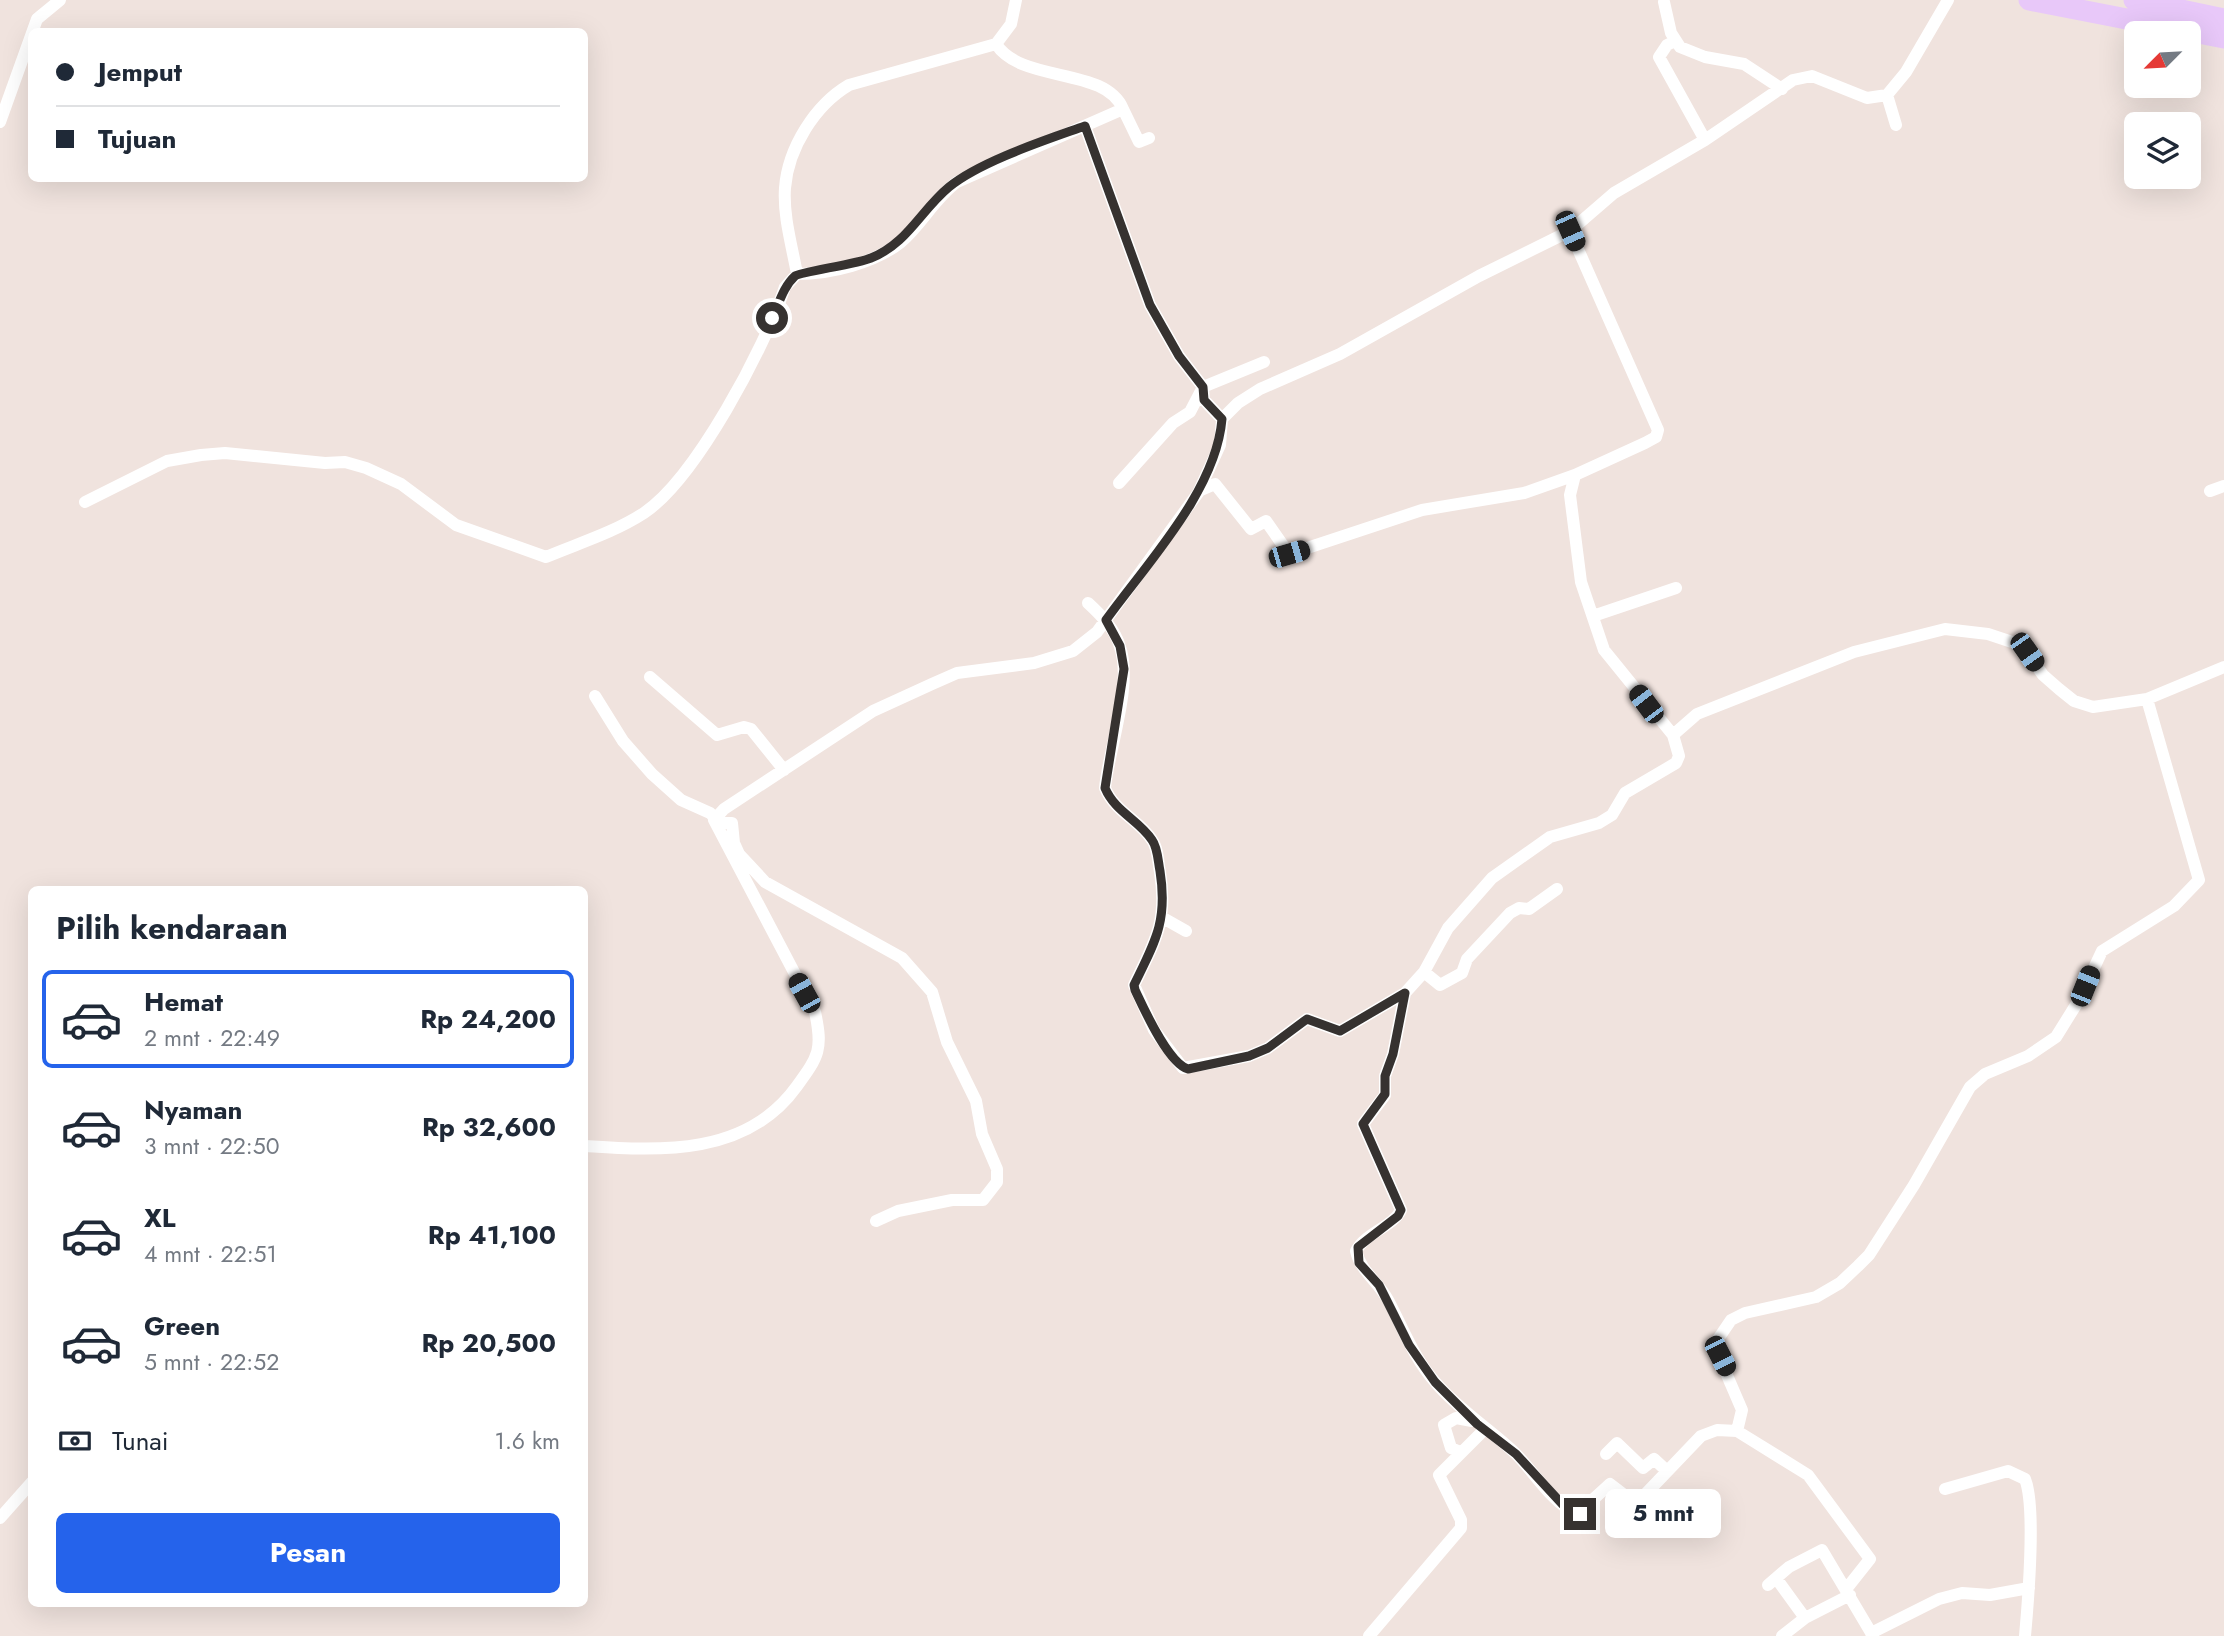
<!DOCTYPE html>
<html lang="id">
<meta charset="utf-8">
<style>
:root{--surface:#fff;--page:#f2f2f3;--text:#1f2937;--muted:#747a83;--line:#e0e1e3;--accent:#2563eb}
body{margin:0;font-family:Jost,sans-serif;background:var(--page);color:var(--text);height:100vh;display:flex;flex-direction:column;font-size:26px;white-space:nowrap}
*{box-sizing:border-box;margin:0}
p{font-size:23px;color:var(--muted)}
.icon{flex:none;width:38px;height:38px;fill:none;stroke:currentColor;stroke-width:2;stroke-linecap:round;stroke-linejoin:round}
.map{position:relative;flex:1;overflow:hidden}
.details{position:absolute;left:28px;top:886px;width:560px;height:721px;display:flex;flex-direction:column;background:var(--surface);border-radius:10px;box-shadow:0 7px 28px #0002}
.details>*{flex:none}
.hud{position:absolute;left:28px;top:28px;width:560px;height:154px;border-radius:10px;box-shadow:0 7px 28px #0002;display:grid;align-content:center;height:154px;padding:0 28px;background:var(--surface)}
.needle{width:46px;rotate:246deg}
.tools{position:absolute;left:2124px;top:21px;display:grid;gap:14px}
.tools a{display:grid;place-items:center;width:77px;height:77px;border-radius:10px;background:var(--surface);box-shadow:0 7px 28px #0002;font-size:35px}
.end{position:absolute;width:32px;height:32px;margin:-16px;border:9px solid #363230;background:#fff;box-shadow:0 0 0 4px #fff}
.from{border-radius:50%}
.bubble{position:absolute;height:49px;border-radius:10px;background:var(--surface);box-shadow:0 7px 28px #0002;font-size:23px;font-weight:700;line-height:49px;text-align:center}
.car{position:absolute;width:21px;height:42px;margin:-21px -10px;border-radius:9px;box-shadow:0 0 5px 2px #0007;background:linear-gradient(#222 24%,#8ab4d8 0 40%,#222 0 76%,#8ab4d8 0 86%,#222 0)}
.hud b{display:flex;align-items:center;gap:24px;height:66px;font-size:26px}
.hud b+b{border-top:2px solid var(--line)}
.hud i{width:18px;height:18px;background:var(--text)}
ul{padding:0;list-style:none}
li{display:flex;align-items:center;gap:21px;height:98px;margin:0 14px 10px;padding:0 14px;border:4px solid transparent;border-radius:10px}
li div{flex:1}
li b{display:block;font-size:26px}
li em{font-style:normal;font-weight:700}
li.active{border-color:var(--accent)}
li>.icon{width:63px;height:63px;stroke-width:1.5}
h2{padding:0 28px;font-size:32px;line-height:84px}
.pay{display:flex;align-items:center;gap:18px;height:77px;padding:0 28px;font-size:26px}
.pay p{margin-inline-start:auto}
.cta{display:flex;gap:14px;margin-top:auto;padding:14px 28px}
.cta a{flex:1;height:80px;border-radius:10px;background:var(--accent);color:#fff;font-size:28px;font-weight:700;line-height:80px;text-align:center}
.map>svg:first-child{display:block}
</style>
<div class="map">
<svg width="2224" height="1636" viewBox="0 0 2224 1636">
<rect width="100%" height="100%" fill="#f0e3de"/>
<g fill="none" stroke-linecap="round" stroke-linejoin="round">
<path stroke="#fff" stroke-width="12" d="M1664,2L1671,33L1680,47L1705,57L1744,64L1782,89
M1675,41L1667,45L1659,57L1705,140
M1887,95L1896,125
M1123,109L1139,142L1149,138
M0,122L37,19L60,0
M1085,126L1150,305L1179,356L1203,387L1204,400L1222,419
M1570,231L1658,430L1656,437L1645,443L1575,475L1570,495L1581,582L1604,650L1673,735L1697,714L1854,652L1945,629L1988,634L2015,643L2027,652L2043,675L2059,689L2074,701L2093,707L2147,699L2224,667
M797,274C830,274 875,263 901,242C922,224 934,199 957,182L1123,109C1105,66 1022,84 996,44
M1119,483L1173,423L1190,412L1203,387L1264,362
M1201,490L1215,484L1251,529L1266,521L1289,554L1422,510L1524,493L1575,475
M2210,491L2224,486
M85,502L167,461L201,455L225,453L325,463L345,462L366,468L401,484L456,525L546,557C579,543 613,533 644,513C696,478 765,347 785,287L797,274C792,246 783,216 785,188C788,148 815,105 849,85L996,44L1011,24L1016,0
M1088,603C1101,615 1115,629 1120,647C1133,685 1109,747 1105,788C1115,812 1139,820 1152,840C1158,848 1158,862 1160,872C1168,922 1155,941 1134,985L1154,1030L1183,1068L1249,1056L1268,1048L1307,1019L1340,1031L1405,993L1424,972L1448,928L1492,878L1550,837L1599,823L1612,815L1625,793L1676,763L1679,756L1673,735
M1593,616L1676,588
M650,677L717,735L744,727L751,729L784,770
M595,696L623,741L652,774L681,800L710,813L720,823H732L734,843L739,854L765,882L902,958L932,992L947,1042L976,1101L982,1134L997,1169V1182L983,1200H952L898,1211L876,1221
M1163,918L1186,931
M1424,972L1440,985L1462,973L1467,959L1510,913L1519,908L1529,909L1557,889
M1405,993L1393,1054L1385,1076V1095L1363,1124L1401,1210C1393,1227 1366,1232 1356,1251C1361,1272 1378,1281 1388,1300C1403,1328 1414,1359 1436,1383C1460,1411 1490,1429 1516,1454C1534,1472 1553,1504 1577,1514L1610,1484L1636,1504L1701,1436L1717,1430L1737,1431
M584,1146C662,1151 747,1156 797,1086C819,1056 823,1049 815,1012L714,820L724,809L873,711L932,684L957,673L1034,663L1073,651L1097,632L1198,493L1220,445L1222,419L1238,403L1260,389L1340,354L1479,276L1570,231L1614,193L1705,140L1793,80L1812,76L1867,98L1887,95L1906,72L1948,0
M1460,1452L1451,1448L1444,1425L1456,1418L1472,1421
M1606,1454L1617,1443L1643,1468L1654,1459L1667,1471
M1945,1489L2008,1471L2025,1479C2036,1506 2028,1603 2025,1636
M0,1518L32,1482
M1776,1578L1805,1618
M1768,1585L1789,1567L1822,1550L1873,1636
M1847,1588L1870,1559L1808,1475L1737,1431L1742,1410L1714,1345L1731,1320L1745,1313L1816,1297L1840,1283L1858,1266L1869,1255L1914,1185L1970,1087L1985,1074L2028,1056L2056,1037L2079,1000L2102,951L2174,906L2199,880L2147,699
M1871,1633L1939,1599L1962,1593L1990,1595L2029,1588
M1369,1636L1461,1528V1520L1439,1475L1484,1430
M1782,1636L1805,1618L1850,1595"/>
<path stroke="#e8c8f9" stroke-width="21" d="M2029,0L2224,38
M2134,0L2224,19"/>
</g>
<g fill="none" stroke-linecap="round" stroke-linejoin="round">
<path stroke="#363230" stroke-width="9" d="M772,318C779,304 783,287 795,276C800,272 857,264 871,258C907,244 921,210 949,187C981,161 1046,140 1085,126L1150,305L1179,356L1203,387L1204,400L1222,419C1216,491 1147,563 1106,620L1120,646L1124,669L1105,788C1115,812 1139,820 1152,840C1158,848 1158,862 1160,871C1168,921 1155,942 1134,985L1135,990C1144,1009 1168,1063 1188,1069L1249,1056L1268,1048L1307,1019L1340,1031L1405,993L1393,1054L1385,1076V1094L1363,1124L1401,1210L1398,1216L1358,1247L1359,1263L1379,1285L1409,1345L1435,1382L1477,1424L1516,1454L1564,1506L1573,1513L1580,1514"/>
</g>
</svg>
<div class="tools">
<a><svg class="needle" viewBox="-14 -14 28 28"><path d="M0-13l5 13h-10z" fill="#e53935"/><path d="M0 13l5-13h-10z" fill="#747a83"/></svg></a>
<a><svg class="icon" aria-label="layers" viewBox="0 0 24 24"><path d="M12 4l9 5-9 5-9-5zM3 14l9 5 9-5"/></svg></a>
</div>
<i class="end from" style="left:772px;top:318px"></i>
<i class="end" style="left:1580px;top:1514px"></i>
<div class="bubble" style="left:1605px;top:1489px;width:116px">5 mnt</div>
<i class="car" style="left:1570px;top:231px;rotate:156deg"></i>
<i class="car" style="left:1289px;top:554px;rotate:74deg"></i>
<i class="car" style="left:2027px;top:652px;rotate:145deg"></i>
<i class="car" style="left:1646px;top:704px;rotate:323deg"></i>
<i class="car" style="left:2085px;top:986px;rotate:22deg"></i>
<i class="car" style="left:804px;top:993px;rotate:331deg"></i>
<i class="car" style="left:1720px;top:1356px;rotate:153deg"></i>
<div class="hud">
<b><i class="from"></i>Jemput</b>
<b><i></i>Tujuan</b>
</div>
<section class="details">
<h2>Pilih kendaraan</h2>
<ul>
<li class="active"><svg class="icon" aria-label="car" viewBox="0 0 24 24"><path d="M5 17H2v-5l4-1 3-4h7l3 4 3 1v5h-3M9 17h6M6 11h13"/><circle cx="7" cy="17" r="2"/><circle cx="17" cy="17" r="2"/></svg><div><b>Hemat</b><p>2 mnt · 22:49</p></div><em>Rp 24,200</em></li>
<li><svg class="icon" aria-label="car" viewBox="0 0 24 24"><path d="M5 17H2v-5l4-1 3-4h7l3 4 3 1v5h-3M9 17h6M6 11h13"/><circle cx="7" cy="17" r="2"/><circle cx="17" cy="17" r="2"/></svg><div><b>Nyaman</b><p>3 mnt · 22:50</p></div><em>Rp 32,600</em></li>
<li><svg class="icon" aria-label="car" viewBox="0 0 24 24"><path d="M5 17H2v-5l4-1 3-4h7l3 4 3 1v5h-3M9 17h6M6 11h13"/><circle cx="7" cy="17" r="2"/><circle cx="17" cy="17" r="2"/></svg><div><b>XL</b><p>4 mnt · 22:51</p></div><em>Rp 41,100</em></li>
<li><svg class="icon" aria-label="car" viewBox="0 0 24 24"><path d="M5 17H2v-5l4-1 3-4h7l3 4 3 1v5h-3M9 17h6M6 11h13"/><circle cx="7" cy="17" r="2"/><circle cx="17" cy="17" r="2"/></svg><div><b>Green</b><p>5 mnt · 22:52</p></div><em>Rp 20,500</em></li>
</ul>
<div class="pay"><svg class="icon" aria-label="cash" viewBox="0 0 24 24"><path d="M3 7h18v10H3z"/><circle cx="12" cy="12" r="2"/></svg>Tunai<p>1.6 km</p></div>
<div class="cta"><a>Pesan</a></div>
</section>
</div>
